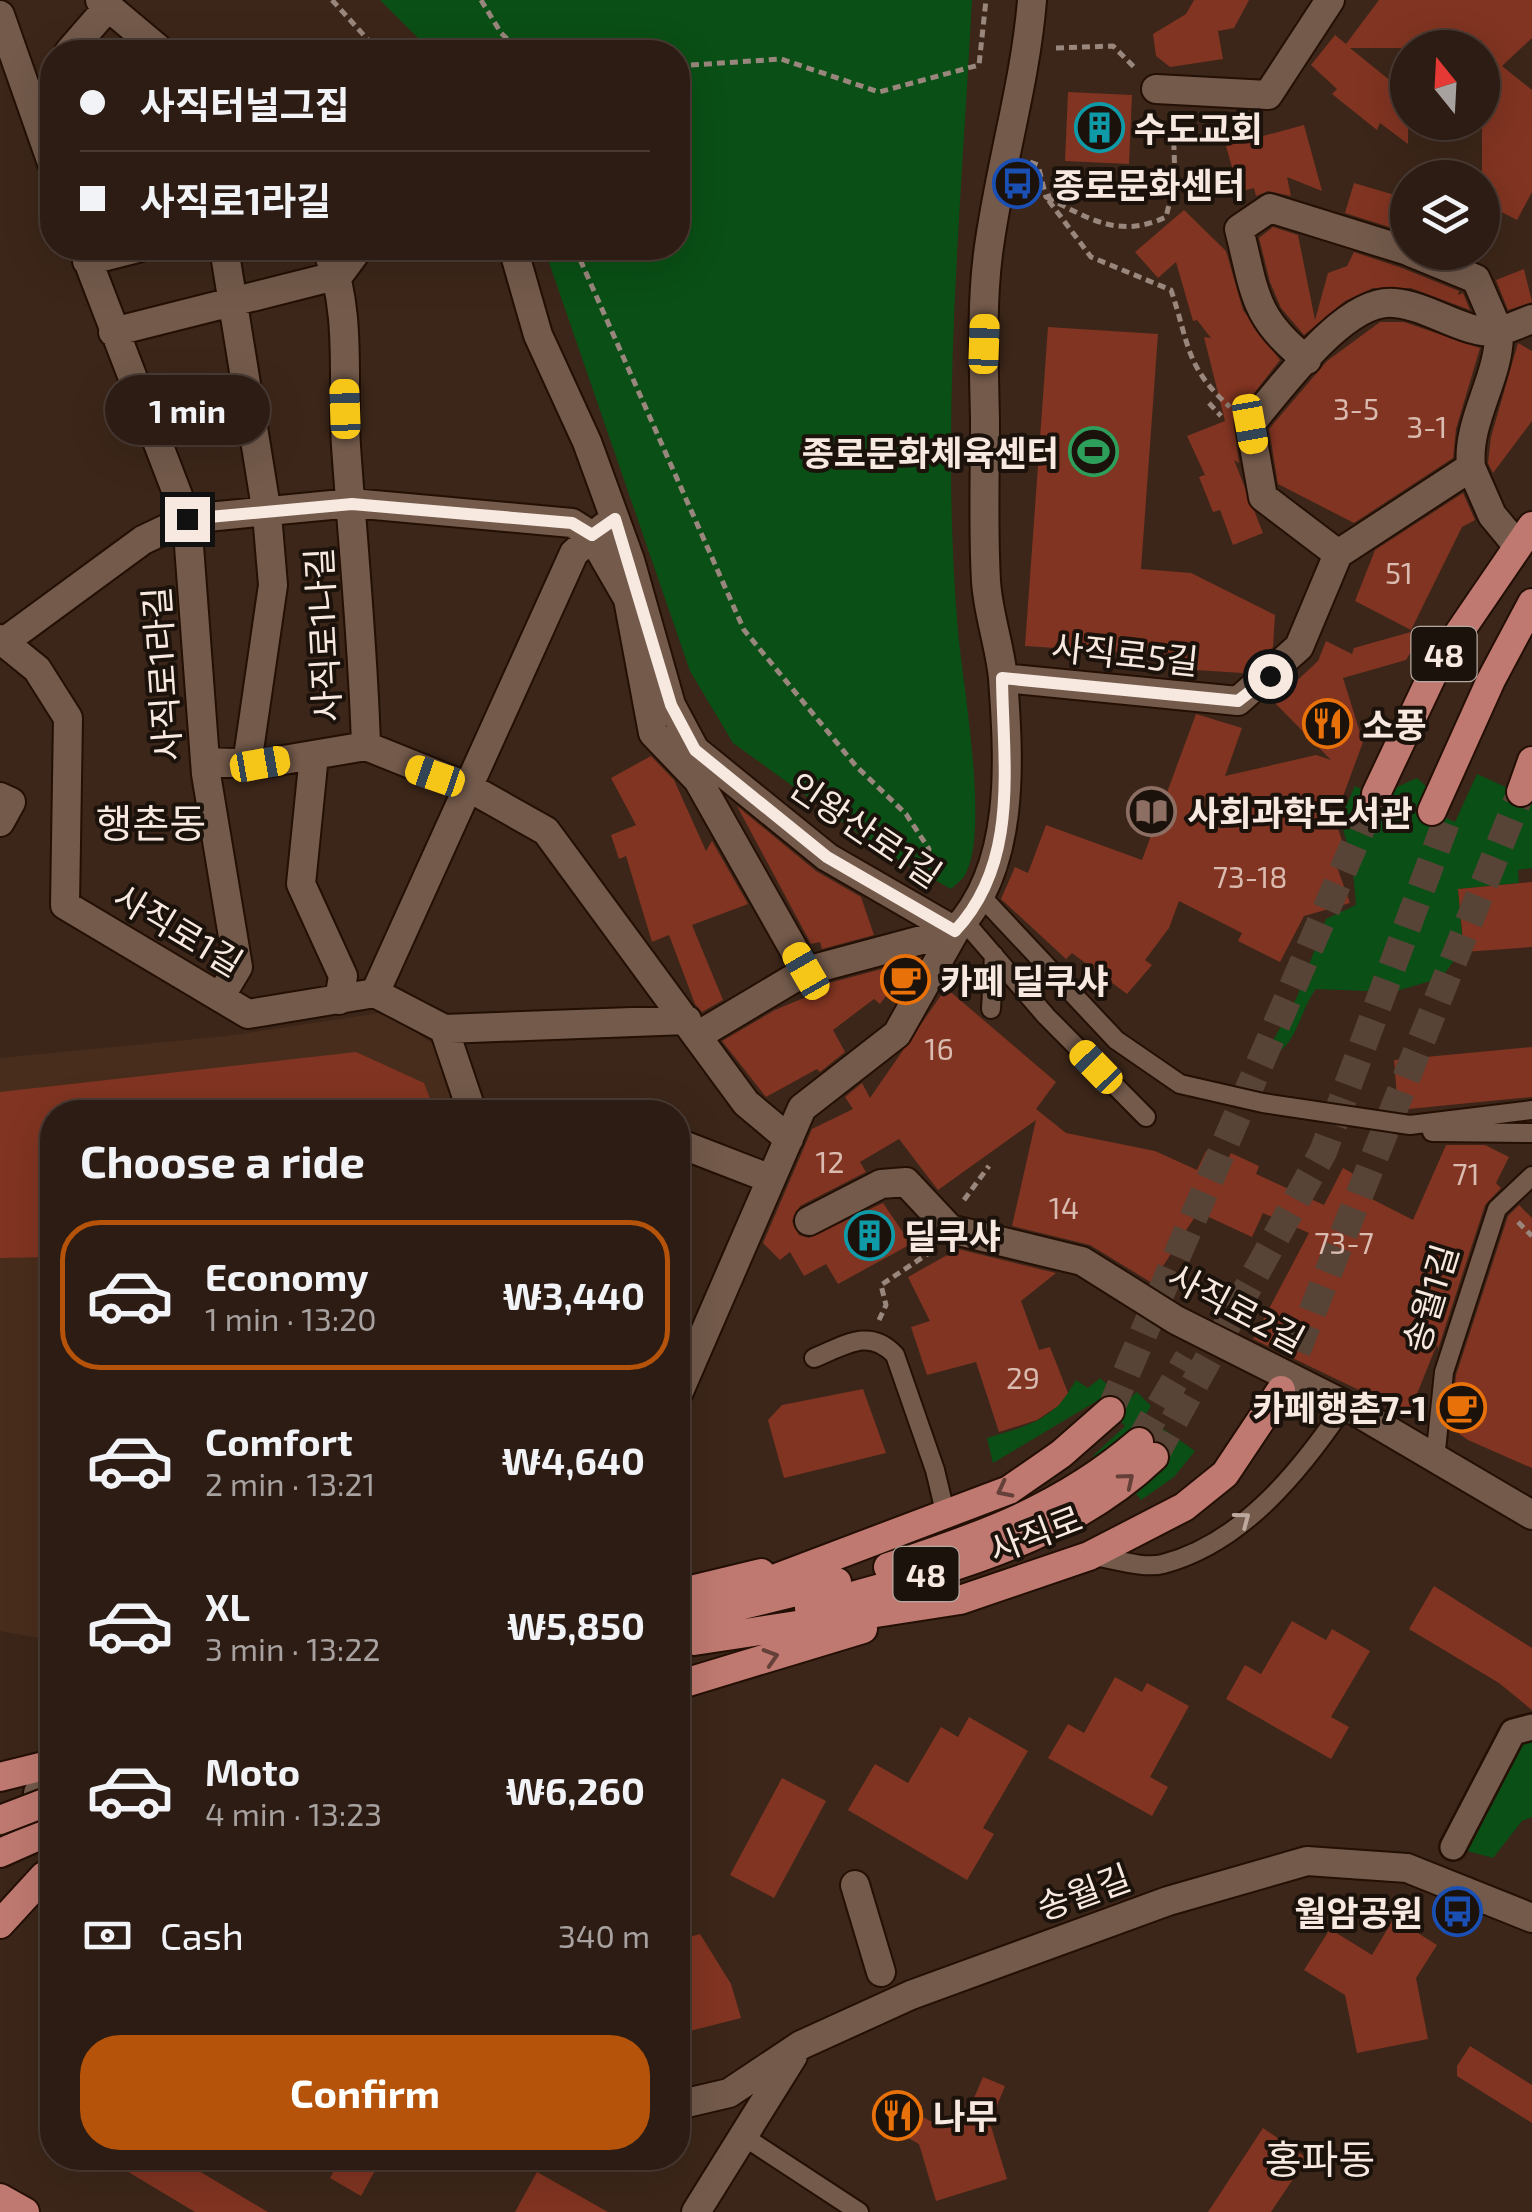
<!DOCTYPE html>
<meta charset="utf-8">
<style>
:root{--surface:#2d1c13;--page:#35251c;--text:#f1f3f6;--muted:#a7a1a0;--line:#483a33;--accent:#b45309}
body{margin:0;font-family:"Exo 2","Noto Sans KR",sans-serif;background:var(--page);color:var(--text);height:100vh;display:flex;flex-direction:column;font-size:38px;white-space:nowrap}
*{box-sizing:border-box;margin:0}
p{font-size:32px;color:var(--muted)}
.icon{flex:none;width:55px;height:55px;fill:none;stroke:currentColor;stroke-width:2;stroke-linecap:round;stroke-linejoin:round}
.map{position:relative;flex:1;overflow:hidden}
.drawer{position:absolute;left:40px;top:1100px;width:650px;height:1070px;display:flex;flex-direction:column;background:var(--surface);border-radius:40px;box-shadow:0 10px 40px #0002,0 0 0 2px var(--line)}
.drawer>*{flex:none}
.guide{position:absolute;left:40px;top:40px;width:650px;height:220px;border-radius:40px;box-shadow:0 10px 40px #0002,0 0 0 2px var(--line);display:grid;align-content:center;height:220px;padding:0 40px;background:var(--surface)}
.needle{width:65px;rotate:342deg}
.tools{position:absolute;left:1390px;top:30px;display:grid;gap:20px}
.tools a{display:grid;place-items:center;width:110px;height:110px;border-radius:50%;background:var(--surface);box-shadow:0 10px 40px #0002,0 0 0 2px var(--line);font-size:50px}
.end{position:absolute;width:45px;height:45px;margin:-22px;border:12px solid #f7e8e0;background:#111;box-shadow:0 0 0 5px #111}
.from{border-radius:50%}
.bubble{position:absolute;height:70px;border-radius:35px;background:var(--surface);box-shadow:0 10px 40px #0002,0 0 0 2px var(--line);font-size:32px;font-weight:700;line-height:70px;text-align:center}
.car{position:absolute;width:30px;height:60px;margin:-30px -15px;border-radius:12px;box-shadow:0 0 8px 2px #0007;background:linear-gradient(#f5c518 24%,#345 0 40%,#f5c518 0 76%,#345 0 86%,#f5c518 0)}
.guide b{display:flex;align-items:center;gap:35px;height:95px;font-size:38px}
.guide b+b{border-top:2px solid var(--line)}
.guide i{width:25px;height:25px;background:var(--text)}
ul{padding:0;list-style:none}
li{display:flex;align-items:center;gap:30px;height:150px;margin:0 20px 15px;padding:0 20px;border:5px solid transparent;border-radius:40px}
li div{flex:1}
li b{display:block;font-size:38px}
li em{font-style:normal;font-weight:700}
li.selected{border-color:var(--accent)}
li>.icon{width:90px;height:90px;stroke-width:1.5}
h2{padding:0 40px;font-size:45px;line-height:120px}
.pay{display:flex;align-items:center;gap:25px;height:110px;padding:0 40px;font-size:38px}
.pay p{margin-inline-start:auto}
.action{display:flex;gap:20px;margin-top:auto;padding:20px 40px}
.action a{flex:1;height:115px;border-radius:40px;background:var(--accent);color:#fff;font-size:40px;font-weight:700;line-height:115px;text-align:center}
.map>svg:first-child{display:block}
</style>
<div class="map">
<svg width="1532" height="2212" viewBox="0 0 1532 2212">
<rect width="100%" height="100%" fill="#3c2619"/>
<path fill="#492d1c" d="M387,1012L447,1054L467,1112H52V1640L0,1631V1058L227,1036Z"/>
<path fill="#0a4f15" d="M380,0H972C961,209 940,422 958,631C963,686 989,828 966,873C964,879 955,885 951,889L884,852L733,743L690,671L544,248H678V52H432Z
M1477,774L1532,799V868L1518,870L1519,883L1458,889L1462,935L1456,936L1457,957L1441,978L1393,992L1316,989C1302,1007 1298,1037 1281,1050L1270,1046L1297,997L1326,919L1356,905L1352,860L1340,819L1355,786L1388,802L1397,787L1417,778L1428,788L1423,807L1455,822Z
M1100,1378L1126,1401L1137,1392L1151,1406L1145,1416L1195,1451L1174,1477L1141,1500L1136,1494L1166,1467L1135,1433L1096,1462L1093,1456L1125,1426L1100,1399L993,1463L987,1438C1030,1425 1053,1421 1076,1380L1088,1388Z
M1532,1727V1817L1522,1821L1493,1858L1453,1847L1513,1732Z"/>
<path fill="#813421" d="M1194,0H1249L1234,28L1218,31L1223,59L1170,67L1156,56L1153,34L1186,14Z
M1379,0H1532V38L1502,66L1532,90V192L1517,220L1482,202V40L1477,48H1350L1408,95V144L1380,123L1377,130L1332,94L1337,89L1311,65L1335,35L1346,44Z
M1068,92L1132,95L1129,164L1065,161Z
M1304,125L1322,191L1287,177L1291,196L1268,191L1256,196L1254,188L1239,192L1226,146Z
M1354,183L1408,199V233L1345,213Z
M1184,210L1226,251L1243,310L1280,360L1233,420L1239,463L1234,460L1263,533L1233,545L1220,510L1213,512L1199,477L1205,475L1187,436L1225,421L1204,337L1211,338L1197,320L1193,321L1176,262L1158,278L1135,252Z
M1273,227L1298,235L1315,320L1328,273L1347,266L1354,252L1402,268L1459,291L1458,295L1463,293L1470,310L1411,288H1373L1345,301L1304,335L1281,308L1270,282L1259,238Z
M1524,269L1532,302L1508,310L1496,280Z
M1380,322H1404L1480,348L1456,429L1453,458L1354,523L1278,484L1269,429L1327,361Z
M1048,327L1158,334L1141,569L1191,573L1275,615L1273,647L1243,673L1179,669V656L1025,646Z
M1518,343L1532,351V421L1493,473L1488,463L1491,437Z
M1463,493L1475,520L1462,527L1411,630L1355,601L1375,550Z
M1425,628L1406,660L1343,678L1363,742L1342,799L1330,803L1349,863L1337,867L1350,903L1304,916L1280,962L1238,941L1242,933L1179,901L1169,928L1145,960L1152,965L1127,994L1072,953L1066,959L1001,899L1015,867L1028,873L1046,825L1142,860L1196,714L1242,728L1225,776L1316,755L1331,760L1274,702L1318,661L1326,641L1352,654L1354,648Z
M651,756L674,780L706,851L712,841L748,904L692,925L723,1000L702,1012L695,1004L669,935L652,942L626,856L619,859L611,835L636,825L611,778Z
M737,806L816,871L861,897L874,935L822,949L820,942L811,944Z
M1532,882V947L1464,952L1458,889Z
M912,961L880,1004L874,999L833,1030L845,1052L820,1072L817,1069L766,1097L722,1041L775,1010L830,987L829,983Z
M946,988L1056,1082L1036,1109L1066,1133L1155,1151L1197,1170L1206,1151L1227,1161L1231,1153L1259,1166L1256,1174L1324,1205L1343,1168L1373,1185L1368,1197L1413,1220L1446,1145H1485L1509,1157L1496,1183L1501,1188L1485,1205L1438,1349L1437,1344L1409,1414L1253,1339L1309,1233L1263,1213L1252,1237L1198,1212L1152,1283L1090,1245L1012,1226L1036,1120L938,1190L899,1139L860,1162L866,1172L800,1206L792,1221L799,1235L809,1238L883,1203L911,1244L838,1284L826,1264L804,1276L790,1252L780,1260L763,1243L812,1129L853,1109L845,1097L862,1083L870,1098Z
M1532,1047V1097L1398,1110L1394,1060Z
M356,1052L424,1083L435,1112H52V1257L0,1258V1092Z
M1519,1205L1532,1218V1468L1468,1440L1454,1430L1452,1419L1456,1375L1508,1216Z
M958,1249L1056,1273L1021,1301L1039,1350L1050,1347L1068,1393L1058,1406L1037,1420L999,1432L976,1362L927,1375L911,1327L930,1321L908,1277Z
M863,1389L886,1453L784,1478L768,1420L782,1405Z
M1434,1586L1532,1648V1710L1499,1683L1409,1629Z
M1292,1621L1326,1640L1332,1629L1370,1651L1331,1717L1349,1727L1331,1759L1226,1699L1245,1665L1261,1674Z
M1115,1677L1142,1692L1147,1683L1189,1706L1150,1777L1168,1787L1152,1816L1048,1758L1068,1724L1084,1733Z
M969,1717L1028,1751L983,1828L994,1834L967,1880L848,1810L875,1764L908,1783L941,1727L958,1737Z
M782,1778L826,1801L774,1898L730,1875Z
M1394,1918L1437,1945L1416,1978L1428,2039L1357,2053L1345,1995L1304,1970L1330,1929L1372,1955Z
M700,1934L731,1984L741,2018L678,2034V1940Z
M1470,2046L1532,2085V2123L1457,2076V2066Z
M983,2077L1005,2086L990,2123L1007,2179L936,2201L919,2144L880,2122L893,2099L930,2121L968,2112Z
M1263,2128L1307,2158L1271,2212H1208Z
M105,2158H177L268,2212H195Z
M341,2158H382L361,2196L330,2178Z
M537,2172L608,2212H515Z"/>
<g fill="none" stroke-linecap="round" stroke-linejoin="round">
<path stroke="#584337" stroke-width="28" stroke-dasharray="28 14" stroke-linecap="butt" d="M1281,1390L1521,792
M1110,1411L1376,794
M1139,1442L1188,1358
M1154,1457L1323,1152L1448,817"/>
<defs>
<path id="service" d="M981,896L1116,1040L1180,1084L1263,1103L1410,1125L1532,1110
M964,921L1046,1016L1146,1117
M991,1009L994,955
M1432,1132L1532,1133
M814,1358C844,1346 869,1327 895,1355L935,1470L946,1516
M1435,1460L1444,1372L1497,1209L1532,1176
M1094,1556C1114,1559 1144,1569 1163,1564C1243,1543 1301,1470 1345,1405
M743,2136L859,2212"/>
<path id="pedestrian" d="M1453,1847L1513,1732L1532,1727"/>
<path id="minor" d="M100,0L162,52
M0,15L52,163
M69,52L108,7
M1156,89L1268,95L1330,0
M83,248L187,519L206,774L238,967L220,997
M224,248L267,514L273,585L247,764
M326,248C353,308 342,381 346,446C353,546 363,645 366,746L468,787L546,831L746,1103L789,1139
M513,248L538,335L587,442L630,560L671,705L695,750L827,857L955,931C1016,867 1009,761 1003,678C1000,646 988,614 986,581C983,528 985,474 985,421C984,366 981,309 988,254C999,168 1025,86 1032,0
M1410,252L1476,279L1499,332L1532,319
M87,261L138,248
M339,275L359,248
M113,332L339,275
M1307,360C1253,318 1255,292 1239,229L1270,208L1408,251
M1338,554L1263,497L1250,424C1281,389 1344,298 1394,303C1431,306 1461,334 1499,332C1500,378 1466,421 1471,467
M0,639L37,669L68,718L65,905L248,1014L375,993L444,1029L472,1112
M4,642L143,540L187,519L352,503L572,523L591,535L628,599L653,733L698,780L806,971
M1003,678L1238,701L1299,647L1338,554L1471,467L1492,515L1516,544
M314,755L301,884L343,976L339,1000
M205,762L260,764L366,746
M0,797L11,802L0,822
M375,993L574,553L604,527
M444,1029L687,1020
M697,1036L806,971L955,931
M678,1143L771,1179
M809,1221L881,1184L906,1182L950,1229L1082,1261L1176,1320L1345,1405L1532,1515
M678,1394L802,1108L897,1034L955,931
M47,1781L38,1793L49,1825
M855,1885L881,1972
M678,2105L729,2093L801,2045L911,1995L1168,1901L1307,1861L1407,1868L1532,1918
M696,2212L793,2056"/>
<path id="primary" d="M1521,792L1532,761
M1376,794L1437,665L1532,526
M1432,811L1491,680L1532,603
M888,1567C983,1536 1062,1508 1139,1442
M742,1591L1009,1490L1061,1454L1110,1411
M678,1593L761,1573
M809,1608C929,1574 1061,1546 1154,1457
M678,1621L837,1582
M694,1641L960,1600L1089,1556L1184,1507L1225,1474L1281,1390
M678,1685L863,1629
M0,1777L52,1764
M0,1853L52,1830
M0,1924L44,1876
M0,2198L25,2212"/>
</defs>
<use href="#service" stroke="#230f04" stroke-width="22"/>
<use href="#pedestrian" stroke="#230f04" stroke-width="30"/>
<use href="#minor" stroke="#230f04" stroke-width="32"/>
<use href="#primary" stroke="#230f04" stroke-width="32"/>
<path stroke="#99867c" stroke-width="5" stroke-dasharray="8 5" stroke-linecap="butt" d="M332,0L379,52
M481,0L501,33L521,52
M1056,48L1113,46L1136,69
M678,66L781,59L879,92L979,65L986,0
M1173,116L1175,181L1166,217C1119,239 1090,219 1046,197L1091,257L1171,290C1189,343 1185,367 1230,407
M1030,162L1038,165L1046,197L1067,190
M575,248L744,630L856,766L906,814L929,849L921,875L925,877
M1209,403L1221,416
M964,1200L989,1166
M1518,1222L1532,1236
M879,1320L886,1305L881,1285L932,1251"/>
<use href="#service" stroke="#735a4b" stroke-width="18"/>
<use href="#pedestrian" stroke="#735a4b" stroke-width="25"/>
<use href="#minor" stroke="#735a4b" stroke-width="28"/>
<use href="#primary" stroke="#bf7970" stroke-width="28"/>
<defs>
<path id="primary-bridge" d="M0,1820L52,1800"/>
</defs>
<use href="#primary-bridge" stroke="#230f04" stroke-width="32" stroke-linecap="butt"/>
<use href="#primary-bridge" stroke="#bf7970" stroke-width="28"/>
</g>
<defs><path id="oneway-chevron" d="M-2-3.5L2.5 0L-2 3.5" fill="none" stroke-width="1.6" stroke-linecap="round" stroke-linejoin="round" transform="scale(2.5)"/></defs>
<g stroke="#654039">
<use href="#oneway-chevron" transform="translate(1127 1480) rotate(-40)"/>
<use href="#oneway-chevron" transform="translate(1004 1490) rotate(153)"/>
<use href="#oneway-chevron" transform="translate(771 1657) rotate(-17)"/>
</g>
<use stroke="#bca89d" href="#oneway-chevron" transform="translate(1243 1519) rotate(-37)"/>
<g fill="none" stroke-linecap="round" stroke-linejoin="round">
<path stroke="#f7e8e0" stroke-width="12" d="M187,519L352,504L572,523L592,535L615,519L671,705L695,750L827,857L955,931C1020,862 1003,764 1002,678L1238,701L1270,676"/>
</g>
<defs>
<symbol id="building-ring" viewBox="-11 -11 22 22"><circle r="9.5" fill="#1c120c" stroke="#0f9aa8" stroke-width="1.5"/><path d="M-4-6H4V6H1V3H-1V6H-4ZM-2.5-4.3h1.7v1.8h-1.7ZM.8-4.3h1.7v1.8H.8ZM-2.5-1h1.7V.8h-1.7ZM.8-1h1.7V.8H.8Z" fill="#0f9aa8"/></symbol>
<symbol id="bus-ring" viewBox="-11 -11 22 22"><circle r="9.5" fill="#1c120c" stroke="#1a4fb4" stroke-width="1.5"/><path d="M-5-6H5V4H4V6H2V4H-2V6H-4V4H-5ZM-3.5-4V0h7V-4ZM-3.5 1.2v1.5H-2V1.2ZM2 1.2v1.5H3.5V1.2Z" fill="#1a4fb4"/></symbol>
<symbol id="stadium-ring" viewBox="-11 -11 22 22"><circle r="9.5" fill="#1c120c" stroke="#2e9e5b" stroke-width="1.5"/><path d="M0-5a6.5 5 0 1 0 0 10a6.5 5 0 1 0 0-10ZM-3.5-1.8h7v3.6h-7Z" fill="#2e9e5b"/></symbol>
<symbol id="restaurant-ring" viewBox="-11 -11 22 22"><circle r="9.5" fill="#1c120c" stroke="#e8710a" stroke-width="1.5"/><path d="M-5-6h1v4h1v-4h1v4h1v-4h1v5L-1.5 .5V6h-2V.5L-5-1ZM5-6V6H3V1.5H1.5Q1.5-4 5-6Z" fill="#e8710a"/></symbol>
<symbol id="library-ring" viewBox="-11 -11 22 22"><circle r="9.5" fill="#1c120c" stroke="#8d6e63" stroke-width="1.5"/><path d="M-6-4Q-3-5.5-.7-3.5V5Q-3 3-6 4ZM6-4Q3-5.5 .7-3.5V5Q3 3 6 4Z" fill="#8d6e63"/></symbol>
<symbol id="cafe-ring" viewBox="-11 -11 22 22"><circle r="9.5" fill="#1c120c" stroke="#e8710a" stroke-width="1.5"/><path d="M-5.5-4.5H6V0H3Q3 3.5 0 3.5H-2.5Q-5.5 3.5-5.5 0ZM3-3.2v2h1.7v-2ZM-6 4.5H4V6H-6Z" fill="#e8710a"/></symbol>
</defs>
<g fill-rule="evenodd">
<use href="#building-ring" x="1072" y="100" width="55" height="55"/>
<use href="#bus-ring" x="990" y="156" width="55" height="55"/>
<use href="#stadium-ring" x="1066" y="424" width="55" height="55"/>
<use href="#restaurant-ring" x="1300" y="696" width="55" height="55"/>
<use href="#library-ring" x="1124" y="784" width="55" height="55"/>
<use href="#cafe-ring" x="878" y="952" width="55" height="55"/>
<use href="#building-ring" x="842" y="1208" width="55" height="55"/>
<use href="#cafe-ring" x="1434" y="1380" width="55" height="55"/>
<use href="#bus-ring" x="1430" y="1884" width="55" height="55"/>
<use href="#restaurant-ring" x="870" y="2088" width="55" height="55"/>
</g>
<g text-anchor="middle" dominant-baseline="central" stroke-width="8" stroke-linejoin="round" paint-order="stroke">
<g font-size="30" fill="#dabbb0">
<text x="1356" y="408">3-5</text>
<text x="1427" y="426">3-1</text>
<text x="1399" y="572">51</text>
<text x="1250" y="876">73-18</text>
<text x="939" y="1048">16</text>
<text x="830" y="1161">12</text>
<text x="1466" y="1173">71</text>
<text x="1064" y="1207">14</text>
<text x="1344" y="1242">73-7</text>
<text x="1023" y="1377">29</text>
</g>
<g fill="#1c120c" stroke="#b5a8a0" stroke-width="2.5">
<rect x="1411.5" y="627" width="65" height="54" rx="8"/>
<rect x="893.5" y="1547" width="65" height="54" rx="8"/>
</g>
<g font-size="32" font-weight="bold" fill="#f7e8e0">
<text x="1444" y="654">48</text>
<text x="926" y="1574">48</text>
</g>
<g font-size="35" font-weight="bold" fill="#f7e8e0" stroke="#1c120c" text-anchor="start">
<text x="1134" y="128">수도교회</text>
<text x="1052" y="184">종로문화센터</text>
<text x="1059" y="452" text-anchor="end">종로문화체육센터</text>
<text x="1362" y="724">소풍</text>
<text x="1187" y="812">사회과학도서관</text>
<text x="940" y="980">카페 딜쿠샤</text>
<text x="904" y="1235">딜쿠샤</text>
<text x="1427" y="1407" text-anchor="end">카페행촌7-1</text>
<text x="1423" y="1912" text-anchor="end">월암공원</text>
<text x="933" y="2115">나무</text>
</g>
<g font-size="35" fill="#f7e8e0" stroke="#1c120c">
<text transform="translate(322 635) rotate(-93)">사직로1나길</text>
<text transform="translate(1125 653) rotate(6)">사직로5길</text>
<text transform="translate(161 674) rotate(-94)">사직로1라길</text>
<text transform="translate(866 829) rotate(34)">인왕산로1길</text>
<text transform="translate(179 929) rotate(31)">사직로1길</text>
<text transform="translate(1429 1298) rotate(-73)">송월1길</text>
<text transform="translate(1237 1307) rotate(28)">사직로2길</text>
<text transform="translate(1035 1533) rotate(-21)">사직로</text>
<text transform="translate(1083 1891) rotate(-20)">송월길</text>
</g>
<g font-size="40" fill="#f7e8e0" stroke="#1c120c">
<text x="151" y="822">행촌동</text>
<text x="1320" y="2158">홍파동</text>
</g>
</g>
</svg>
<div class="tools">
<a><svg class="needle" viewBox="-14 -14 28 28"><path d="M0-13l5 13h-10z" fill="#e53935"/><path d="M0 13l5-13h-10z" fill="#a7a1a0"/></svg></a>
<a><svg class="icon" aria-label="layers" viewBox="0 0 24 24"><path d="M12 4l9 5-9 5-9-5zM3 14l9 5 9-5"/></svg></a>
</div>
<i class="end from" style="left:1270px;top:676px"></i>
<i class="end" style="left:187px;top:519px"></i>
<div class="bubble" style="left:105px;top:375px;width:165px">1 min</div>
<i class="car" style="left:984px;top:344px;rotate:2deg"></i>
<i class="car" style="left:345px;top:409px;rotate:358deg"></i>
<i class="car" style="left:1250px;top:424px;rotate:170deg"></i>
<i class="car" style="left:260px;top:764px;rotate:80deg"></i>
<i class="car" style="left:435px;top:776px;rotate:289deg"></i>
<i class="car" style="left:806px;top:971px;rotate:330deg"></i>
<i class="car" style="left:1096px;top:1067px;rotate:316deg"></i>
<div class="guide">
<b><i class="from"></i>사직터널그집</b>
<b><i></i>사직로1라길</b>
</div>
<section class="drawer">
<h2>Choose a ride</h2>
<ul>
<li class="selected"><svg class="icon" aria-label="car" viewBox="0 0 24 24"><path d="M5 17H2v-5l4-1 3-4h7l3 4 3 1v5h-3M9 17h6M6 11h13"/><circle cx="7" cy="17" r="2"/><circle cx="17" cy="17" r="2"/></svg><div><b>Economy</b><p>1 min · 13:20</p></div><em>₩3,440</em></li>
<li><svg class="icon" aria-label="car" viewBox="0 0 24 24"><path d="M5 17H2v-5l4-1 3-4h7l3 4 3 1v5h-3M9 17h6M6 11h13"/><circle cx="7" cy="17" r="2"/><circle cx="17" cy="17" r="2"/></svg><div><b>Comfort</b><p>2 min · 13:21</p></div><em>₩4,640</em></li>
<li><svg class="icon" aria-label="car" viewBox="0 0 24 24"><path d="M5 17H2v-5l4-1 3-4h7l3 4 3 1v5h-3M9 17h6M6 11h13"/><circle cx="7" cy="17" r="2"/><circle cx="17" cy="17" r="2"/></svg><div><b>XL</b><p>3 min · 13:22</p></div><em>₩5,850</em></li>
<li><svg class="icon" aria-label="car" viewBox="0 0 24 24"><path d="M5 17H2v-5l4-1 3-4h7l3 4 3 1v5h-3M9 17h6M6 11h13"/><circle cx="7" cy="17" r="2"/><circle cx="17" cy="17" r="2"/></svg><div><b>Moto</b><p>4 min · 13:23</p></div><em>₩6,260</em></li>
</ul>
<div class="pay"><svg class="icon" aria-label="cash" viewBox="0 0 24 24"><path d="M3 7h18v10H3z"/><circle cx="12" cy="12" r="2"/></svg>Cash<p>340 m</p></div>
<div class="action"><a>Confirm</a></div>
</section>
</div>
